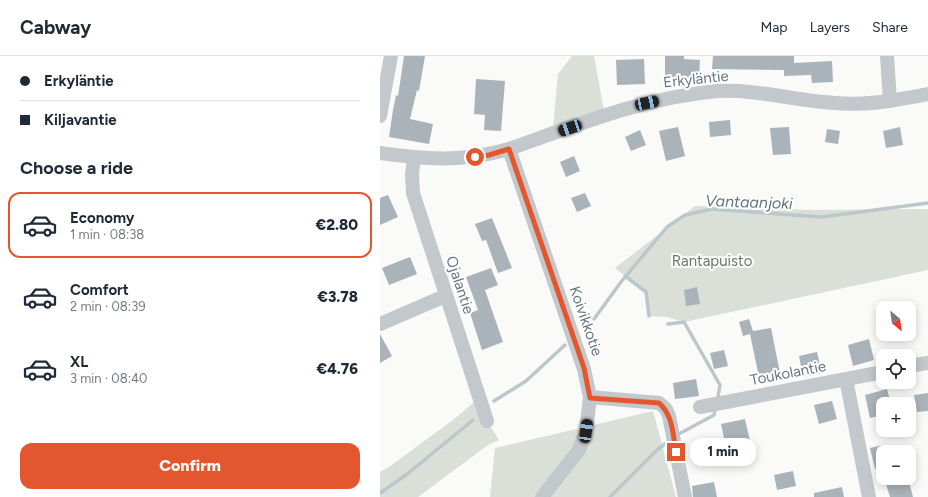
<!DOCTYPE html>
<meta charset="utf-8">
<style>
:root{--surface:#fff;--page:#f6f6f7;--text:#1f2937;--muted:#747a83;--line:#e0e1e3;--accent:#e4572e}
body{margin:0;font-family:Figtree,sans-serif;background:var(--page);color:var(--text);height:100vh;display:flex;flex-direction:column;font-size:15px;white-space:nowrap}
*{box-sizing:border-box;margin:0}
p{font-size:13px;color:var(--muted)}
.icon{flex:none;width:22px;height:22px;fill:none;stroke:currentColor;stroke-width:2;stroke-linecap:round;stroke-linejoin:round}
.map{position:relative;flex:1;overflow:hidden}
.drawer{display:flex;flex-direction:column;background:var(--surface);width:380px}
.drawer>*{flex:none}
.banner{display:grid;align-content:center;height:88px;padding:0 20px;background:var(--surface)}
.needle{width:26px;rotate:151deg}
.buttons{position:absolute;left:496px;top:245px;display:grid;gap:8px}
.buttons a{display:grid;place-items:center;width:40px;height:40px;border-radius:8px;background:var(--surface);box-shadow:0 2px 10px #0003;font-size:20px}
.end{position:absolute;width:18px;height:18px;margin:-9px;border:5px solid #e4572e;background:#fff;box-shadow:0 0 0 2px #fff}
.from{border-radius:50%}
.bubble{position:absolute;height:28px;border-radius:12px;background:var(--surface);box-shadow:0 2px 10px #0003;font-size:13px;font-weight:800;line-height:28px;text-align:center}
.car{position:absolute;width:12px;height:24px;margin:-12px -6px;border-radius:5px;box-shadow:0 0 3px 1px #0007;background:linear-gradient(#222 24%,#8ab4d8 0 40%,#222 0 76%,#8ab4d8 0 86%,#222 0)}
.banner b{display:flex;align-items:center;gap:14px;height:38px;font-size:15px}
.banner b+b{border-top:1px solid var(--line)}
.banner i{width:10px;height:10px;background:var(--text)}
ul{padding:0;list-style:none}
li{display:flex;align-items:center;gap:12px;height:66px;margin:0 8px 6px;padding:0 12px;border:2px solid transparent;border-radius:12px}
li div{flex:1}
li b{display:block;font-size:15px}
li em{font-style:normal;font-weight:800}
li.selected{border-color:var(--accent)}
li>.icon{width:36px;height:36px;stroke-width:1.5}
h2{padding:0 20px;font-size:18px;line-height:48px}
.action{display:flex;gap:8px;margin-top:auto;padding:8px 20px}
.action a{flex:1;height:46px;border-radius:12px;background:var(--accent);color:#fff;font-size:16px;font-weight:800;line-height:46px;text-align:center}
header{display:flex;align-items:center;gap:24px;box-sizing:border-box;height:56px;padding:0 20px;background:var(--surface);border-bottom:1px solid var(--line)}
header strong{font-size:19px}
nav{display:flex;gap:22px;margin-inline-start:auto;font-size:14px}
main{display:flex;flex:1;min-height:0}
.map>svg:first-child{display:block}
</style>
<header>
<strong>Cabway</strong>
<nav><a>Map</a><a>Layers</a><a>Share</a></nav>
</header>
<main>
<section class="drawer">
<div class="banner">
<b><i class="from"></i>Erkyläntie</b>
<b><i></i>Kiljavantie</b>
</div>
<h2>Choose a ride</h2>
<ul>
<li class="selected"><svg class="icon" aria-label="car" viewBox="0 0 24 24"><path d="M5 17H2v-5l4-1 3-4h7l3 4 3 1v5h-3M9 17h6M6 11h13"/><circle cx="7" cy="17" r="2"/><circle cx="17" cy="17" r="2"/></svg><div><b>Economy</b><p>1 min · 08:38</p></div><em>€2.80</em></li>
<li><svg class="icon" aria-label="car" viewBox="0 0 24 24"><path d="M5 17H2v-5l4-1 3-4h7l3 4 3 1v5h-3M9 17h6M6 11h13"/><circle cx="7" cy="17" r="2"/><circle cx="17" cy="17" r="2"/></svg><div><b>Comfort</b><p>2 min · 08:39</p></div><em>€3.78</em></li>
<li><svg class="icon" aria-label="car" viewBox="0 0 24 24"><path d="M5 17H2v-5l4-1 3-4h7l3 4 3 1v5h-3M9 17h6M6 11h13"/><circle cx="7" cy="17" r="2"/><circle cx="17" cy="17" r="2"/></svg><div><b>XL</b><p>3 min · 08:40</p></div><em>€4.76</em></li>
</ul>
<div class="action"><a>Confirm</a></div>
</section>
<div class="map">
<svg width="548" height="441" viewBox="0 0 548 441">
<rect width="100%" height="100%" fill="#fafaf8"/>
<path fill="#dadfd7" d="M192,0H214L225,60L173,72L178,18Z
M315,150L431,154L548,153V214L304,266L287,261L269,260L266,236L235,212Z
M99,342L107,365L119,384L108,389L38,441H0V416L9,411L73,364Z
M273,355L296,441H110L115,392Z"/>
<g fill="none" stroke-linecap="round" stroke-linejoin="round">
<path stroke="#bbc7cb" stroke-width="3.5" d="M245,220L266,236L269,260
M214,263L241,226L287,171L305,159L332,153L442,161L548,147
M288,268L304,266L340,329L338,341
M114,345L146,325L185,289
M297,379L334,359L335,354
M0,437L26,419L93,364
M230,441L277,394L290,384"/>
</g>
<path fill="#aab3b9" d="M24,0H45L39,35L37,34L30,63L53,68L49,88L9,81L13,54L16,39L18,40Z
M285,0H304V3L320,4L319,23H285Z
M333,0H414V7L452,5L453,26L432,27L431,19L404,20V14L332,13Z
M264,3L265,28L237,29L236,4Z
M96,23L125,25L121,75L104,74L105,59L94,58Z
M350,64L351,79L330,81L329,66Z
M298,71L305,100L286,105L279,75Z
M409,71L411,98L393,99L390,72Z
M520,71L523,89L506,92L503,75Z
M447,73L460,75L458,88L445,86Z
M260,74L266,89L251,95L245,81Z
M194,100L200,115L186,121L180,106Z
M205,137L211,150L197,156L191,142Z
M8,139L18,161L0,169V142Z
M112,162L132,212L118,217L106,184L102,185L95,168Z
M30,201L37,218L9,229L2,212Z
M111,212L118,229L105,234L123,286L102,294L90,257L98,254L86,221Z
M317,231L320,248L306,250L304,234Z
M369,263L373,275L391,272L401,322L380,326L370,278L363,280L359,266Z
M0,278L12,300L0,307Z
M489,283L494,304L473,310L468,289Z
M344,294L348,310L334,313L330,297Z
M437,296L442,317L423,321L419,300Z
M316,323L319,340L295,343L293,327Z
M507,333L511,348H503V359L490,362L485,339Z
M548,337V355L537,356L534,339Z
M452,345L457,363L439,368L434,349Z
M365,363L373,398L349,404L341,368Z
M503,389V411L495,413L490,392Z
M413,415L416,430L397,434L394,419Z
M528,422L533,441H510L506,428Z
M334,426L337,441H313L312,430Z
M462,431L464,441H434V437Z"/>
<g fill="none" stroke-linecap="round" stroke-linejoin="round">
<path stroke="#c3c8cc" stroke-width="14" d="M507,0L510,45
M0,60L11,0
M129,93L204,313L210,341L206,375L199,394L162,441
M0,97C47,104 83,106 129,93C197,69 265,41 338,35C377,33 416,45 455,47C487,50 517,44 548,38
M34,102L32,118L33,137L107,365
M0,268L65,240
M529,310L548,307
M466,323L489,441
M210,341L279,347L286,353L289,360L305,441
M320,351L503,316"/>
</g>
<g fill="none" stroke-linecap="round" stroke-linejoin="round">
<path stroke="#e4572e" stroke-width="5" d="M95,101L109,99L129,93L204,312L210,342L279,347C293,359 293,379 296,396"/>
</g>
<g text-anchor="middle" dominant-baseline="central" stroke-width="4" stroke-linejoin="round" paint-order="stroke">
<g font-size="15" fill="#657683" stroke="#fff">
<text transform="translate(316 23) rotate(-6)">Erkyläntie</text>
<text transform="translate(80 229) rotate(72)">Ojalantie</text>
<text transform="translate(206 265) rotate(71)">Koivikkotie</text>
<text transform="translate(408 317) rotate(-11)">Toukolantie</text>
</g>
<g font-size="15" fill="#687a64" stroke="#fff">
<text x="332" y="205">Rantapuisto</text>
</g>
<g font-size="16" font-style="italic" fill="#60757c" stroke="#fff">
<text transform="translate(369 146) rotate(2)">Vantaanjoki</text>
</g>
</g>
</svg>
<div class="buttons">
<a><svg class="needle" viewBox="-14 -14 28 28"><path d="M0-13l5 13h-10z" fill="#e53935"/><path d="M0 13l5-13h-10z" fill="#747a83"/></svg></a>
<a><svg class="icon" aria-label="locate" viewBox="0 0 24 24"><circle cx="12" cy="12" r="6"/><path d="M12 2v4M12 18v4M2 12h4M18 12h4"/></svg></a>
<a>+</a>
<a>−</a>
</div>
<i class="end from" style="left:95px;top:101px"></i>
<i class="end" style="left:296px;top:396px"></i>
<div class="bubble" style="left:310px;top:382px;width:66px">1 min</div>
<i class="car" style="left:267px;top:47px;rotate:78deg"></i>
<i class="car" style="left:190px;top:72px;rotate:251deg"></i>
<i class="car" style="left:206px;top:375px;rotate:8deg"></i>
</div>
</main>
